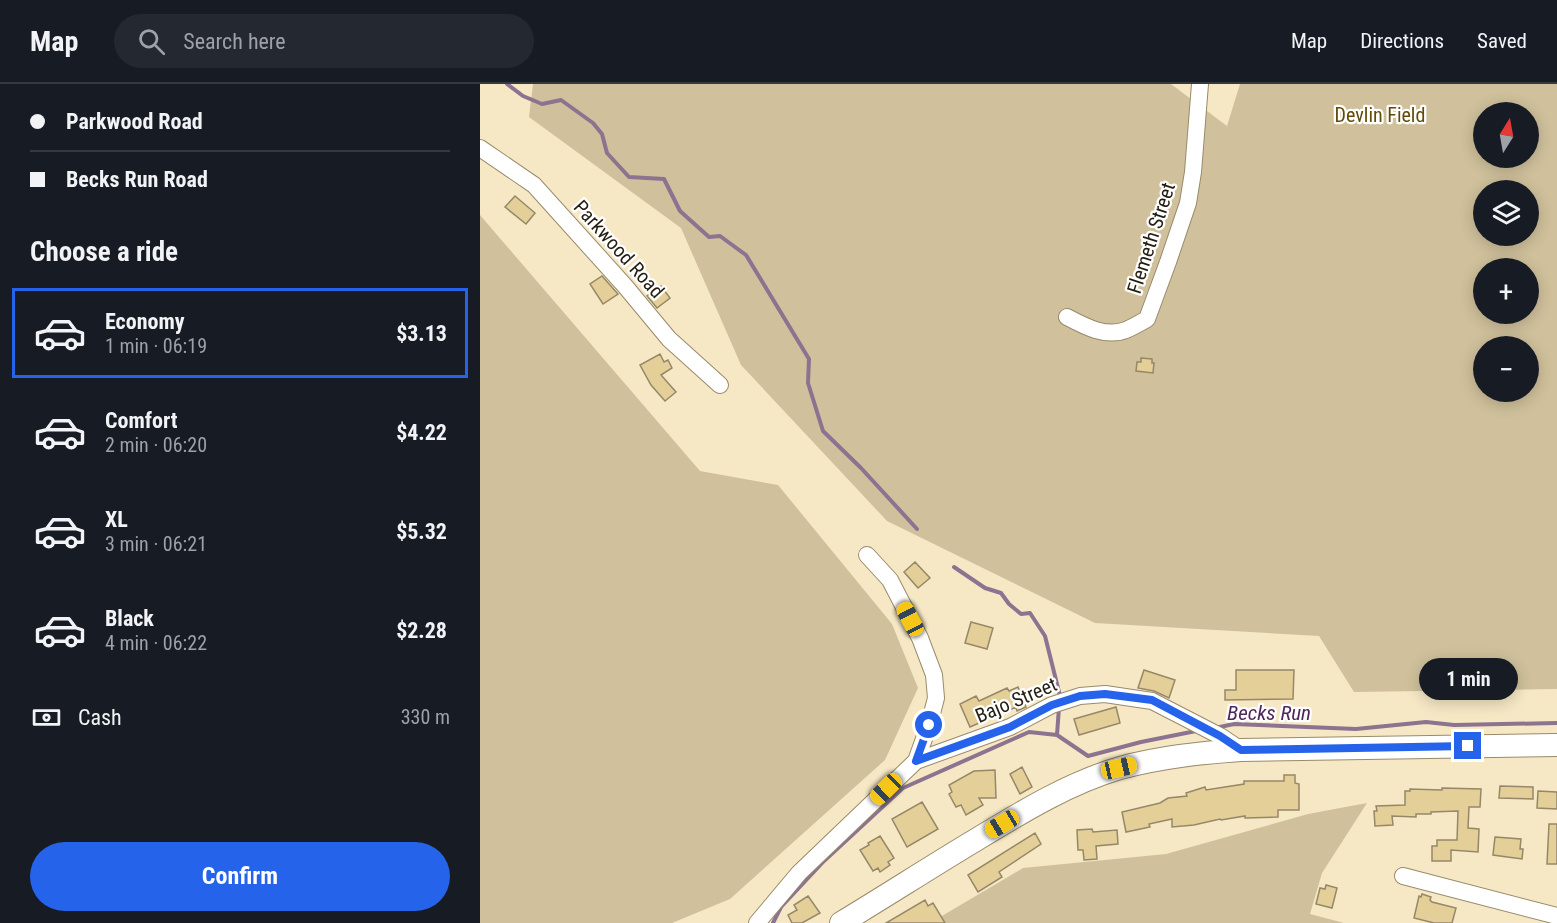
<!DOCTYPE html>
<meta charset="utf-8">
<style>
:root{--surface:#171b24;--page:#242831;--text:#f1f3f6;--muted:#9ea1a6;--line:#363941;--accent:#2563eb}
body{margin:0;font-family:"Roboto Condensed",sans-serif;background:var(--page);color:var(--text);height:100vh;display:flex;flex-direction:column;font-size:22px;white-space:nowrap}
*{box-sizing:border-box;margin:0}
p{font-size:20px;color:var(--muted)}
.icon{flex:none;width:33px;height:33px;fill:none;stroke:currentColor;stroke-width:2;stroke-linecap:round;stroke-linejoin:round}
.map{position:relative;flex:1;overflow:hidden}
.side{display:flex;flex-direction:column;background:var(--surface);width:480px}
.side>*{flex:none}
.hud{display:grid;align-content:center;height:132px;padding:0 30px;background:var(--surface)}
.needle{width:39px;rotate:11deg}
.tools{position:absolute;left:993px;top:18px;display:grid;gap:12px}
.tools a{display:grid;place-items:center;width:66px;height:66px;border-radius:50%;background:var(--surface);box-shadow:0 3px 15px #0003;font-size:30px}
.end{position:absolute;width:27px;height:27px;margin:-14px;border:8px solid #2563eb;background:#fff;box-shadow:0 0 0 3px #fff}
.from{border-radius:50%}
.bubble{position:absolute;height:42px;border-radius:21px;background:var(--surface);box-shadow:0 3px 15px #0003;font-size:20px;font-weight:700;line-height:42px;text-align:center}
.car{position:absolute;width:18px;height:36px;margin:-18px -9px;border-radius:8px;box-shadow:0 0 4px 2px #0007;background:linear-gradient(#f5c518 24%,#345 0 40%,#f5c518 0 76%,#345 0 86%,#f5c518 0)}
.hud b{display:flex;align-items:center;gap:21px;height:57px;font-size:22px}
.hud b+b{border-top:2px solid var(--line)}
.hud i{width:15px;height:15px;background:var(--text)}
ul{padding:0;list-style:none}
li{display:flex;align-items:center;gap:18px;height:90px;margin:0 12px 9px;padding:0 18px;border:3px solid transparent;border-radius:0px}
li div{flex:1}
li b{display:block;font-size:22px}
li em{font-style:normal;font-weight:700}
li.selected{border-color:var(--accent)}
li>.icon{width:54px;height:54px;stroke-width:1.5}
h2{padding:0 30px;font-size:27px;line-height:72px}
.pay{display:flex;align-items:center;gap:15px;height:66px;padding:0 30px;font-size:22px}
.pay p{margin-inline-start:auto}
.button{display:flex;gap:12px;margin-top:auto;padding:12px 30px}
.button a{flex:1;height:69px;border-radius:36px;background:var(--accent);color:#fff;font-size:24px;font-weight:700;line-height:69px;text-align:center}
header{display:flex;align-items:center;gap:36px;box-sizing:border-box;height:84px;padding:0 30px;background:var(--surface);border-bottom:2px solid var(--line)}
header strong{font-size:28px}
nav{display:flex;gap:33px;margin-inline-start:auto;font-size:21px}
.search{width:420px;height:54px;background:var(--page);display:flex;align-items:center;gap:15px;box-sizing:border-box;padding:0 21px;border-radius:33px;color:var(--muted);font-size:22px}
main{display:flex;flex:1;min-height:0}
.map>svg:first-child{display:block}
</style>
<header>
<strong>Map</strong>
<div class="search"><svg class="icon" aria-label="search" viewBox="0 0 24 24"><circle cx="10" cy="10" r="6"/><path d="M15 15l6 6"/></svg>Search here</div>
<nav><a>Map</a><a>Directions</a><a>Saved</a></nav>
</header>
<main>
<section class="side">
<div class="hud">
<b><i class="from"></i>Parkwood Road</b>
<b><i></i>Becks Run Road</b>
</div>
<h2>Choose a ride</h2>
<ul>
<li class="selected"><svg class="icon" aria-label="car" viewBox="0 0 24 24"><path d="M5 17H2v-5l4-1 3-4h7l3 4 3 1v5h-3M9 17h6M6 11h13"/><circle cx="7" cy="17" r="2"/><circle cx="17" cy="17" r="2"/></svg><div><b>Economy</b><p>1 min · 06:19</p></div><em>$3.13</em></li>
<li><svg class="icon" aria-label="car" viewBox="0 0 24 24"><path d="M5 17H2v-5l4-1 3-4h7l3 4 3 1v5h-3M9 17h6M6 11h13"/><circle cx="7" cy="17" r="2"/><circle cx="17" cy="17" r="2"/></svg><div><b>Comfort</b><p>2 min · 06:20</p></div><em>$4.22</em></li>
<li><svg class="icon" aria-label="car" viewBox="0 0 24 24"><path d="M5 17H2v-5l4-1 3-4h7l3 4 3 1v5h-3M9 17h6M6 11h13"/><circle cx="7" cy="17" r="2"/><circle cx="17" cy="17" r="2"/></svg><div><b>XL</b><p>3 min · 06:21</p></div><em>$5.32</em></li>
<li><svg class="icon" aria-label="car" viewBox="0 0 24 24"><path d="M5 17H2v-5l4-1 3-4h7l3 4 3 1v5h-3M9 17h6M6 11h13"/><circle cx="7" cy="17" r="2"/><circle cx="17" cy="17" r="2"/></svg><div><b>Black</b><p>4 min · 06:22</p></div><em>$2.28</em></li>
</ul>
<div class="pay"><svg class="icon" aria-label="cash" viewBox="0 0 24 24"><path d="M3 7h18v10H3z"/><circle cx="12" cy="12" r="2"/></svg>Cash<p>330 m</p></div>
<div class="button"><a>Confirm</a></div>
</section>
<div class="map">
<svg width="1077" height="839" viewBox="0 0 1077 839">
<rect width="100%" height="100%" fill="#f6e8c5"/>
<path fill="#d0c19c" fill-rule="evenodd" d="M53,0H691L747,42L760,0H1077V605L874,608L839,552L615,539L407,437L261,281L201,144L49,33ZM1004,28H1048V74H1004ZM1004,106H1048V152H1004ZM1004,184H1048V230H1004ZM1004,262H1048V308H1004Z
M0,131L220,387L298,401L412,540L438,604L405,676L250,815L192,839H0Z
M887,719L842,789L830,830L864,839H450L543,784L686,770L828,730Z"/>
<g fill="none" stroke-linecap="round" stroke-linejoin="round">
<path stroke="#8c7390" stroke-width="4" d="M27,0L43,12L62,20L81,16L113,39L122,50L127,69L149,93L184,95L200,127L229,153L240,152L266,171L329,275L328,299L343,347L381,384L437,445
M474,483L505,504L521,509L529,520L541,530L550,529L565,552L580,612
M735,644L754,640L876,645L946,638L974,641L1077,639
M577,651L579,623
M293,839L301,823L344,777L423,704L549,648L577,651L608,672L661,658L716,647"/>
</g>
<path fill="#e4cf99" stroke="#958868" stroke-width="1.5" d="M35,112L55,129L46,140L25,123Z
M122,192L138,210L123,220L110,200Z
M181,202L190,214L177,224L167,212Z
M180,270L184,278L188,276L192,284L181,291L196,308L185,317L171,301L160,281Z
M661,274L672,275V279H674L673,289L656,287L657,278H661Z
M435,478L450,494L438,504L424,488Z
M491,538L513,544L507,565L485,559Z
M664,586L695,596L689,614L674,607L658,604Z
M756,586H814L813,615L745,616V606H756Z
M538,603L546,623L537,627L536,623L490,643L480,620L496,612L499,617L527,604L529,607Z
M636,623L640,639L599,651L594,635Z
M542,683L552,703L540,710L530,690Z
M515,686L516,714H499L503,721L486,731L481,721L476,723L469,710L472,708L469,701L494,687Z
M804,691H815V699L819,700V726H798V733L765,734V732L741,736L740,735L714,741L692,743V735L669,740L670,743L646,748L642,728L680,719L688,714L707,712L706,709L725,703L726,706L764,700V697H804Z
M1020,702L1053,703V715L1019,714Z
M962,704L1001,705L1000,723H989L988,744L999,745L998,768L971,766V777H952V762H957V756H977L978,727L951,728V730H936V733L912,732L913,741L895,742L894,727H897L896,722L925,721V707H930V705L962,706Z
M1058,707L1077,708V725L1057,724Z
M442,718L458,745L427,763L412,735Z
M1069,740H1077V780H1067Z
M612,745L613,748L637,746L638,760L616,762L617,775L604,776L603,766H598L597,746Z
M555,749L561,760L519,788L522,793L498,808L488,791Z
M400,752L414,774L408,778L410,781L400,788L398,784L393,787L380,766L389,761L388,759Z
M1015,753L1041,755L1040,765H1043L1042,775L1013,771Z
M846,801L857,804L852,824L836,820L840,804L845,805Z
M942,810L951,813L950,816L952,818L976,824L972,839H954L934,834L939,812L941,813Z
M328,812L340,829L322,839H312L308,831L317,826L314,821Z
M445,816L448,822L453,819L465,839H406Z"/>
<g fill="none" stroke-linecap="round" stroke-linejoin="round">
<defs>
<path id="minor" d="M0,64L54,101L145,202L189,255L240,301
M587,233C604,242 626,254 646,246C653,243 660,239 667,235L688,178L708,119L713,88L720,0
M387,471L410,496L440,554L454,591L456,614L449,641L436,677
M923,792L1077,832
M277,839L319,789L436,677L530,643L572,621L600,612L625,610L672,617L740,652L761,666"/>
<path id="major" d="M361,839C404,813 446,786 489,760C537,731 586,700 640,684C680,673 720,669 761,666L1077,661"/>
</defs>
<use href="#minor" stroke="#988b6b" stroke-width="18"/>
<use href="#major" stroke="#988b6b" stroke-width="24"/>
<use href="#minor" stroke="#fff" stroke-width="16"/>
<use href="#major" stroke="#fff" stroke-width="22"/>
</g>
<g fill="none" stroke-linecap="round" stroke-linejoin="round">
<path stroke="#2563eb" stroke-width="8" d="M449,641L436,677L530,643L572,621L600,612L625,610L672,616L740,652L761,666L988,662"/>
</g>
<g text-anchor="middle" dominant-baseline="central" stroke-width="4.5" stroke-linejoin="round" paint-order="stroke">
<g font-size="20" fill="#604b07" stroke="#fff">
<text x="900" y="31">Devlin Field</text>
</g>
<g font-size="20" fill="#231e11" stroke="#fff">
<text transform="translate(671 154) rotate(-72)">Flemeth Street</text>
<text transform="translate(139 165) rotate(48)">Parkwood Road</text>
<text transform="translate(536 616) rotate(-23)">Bajo Street</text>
</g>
<g font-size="21" font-style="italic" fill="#4f265e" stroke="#fff">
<text x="789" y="629">Becks Run</text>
</g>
</g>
</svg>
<div class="tools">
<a><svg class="needle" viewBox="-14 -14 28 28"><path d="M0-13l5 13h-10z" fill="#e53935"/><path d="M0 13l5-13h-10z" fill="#9ea1a6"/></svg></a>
<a><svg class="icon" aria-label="layers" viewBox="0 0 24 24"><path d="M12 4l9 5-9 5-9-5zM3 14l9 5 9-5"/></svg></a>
<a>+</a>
<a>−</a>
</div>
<i class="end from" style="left:449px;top:641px"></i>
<i class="end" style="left:988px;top:662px"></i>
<div class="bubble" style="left:939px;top:574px;width:99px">1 min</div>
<i class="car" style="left:430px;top:535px;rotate:332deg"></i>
<i class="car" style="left:639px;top:684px;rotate:77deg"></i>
<i class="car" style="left:406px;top:705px;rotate:226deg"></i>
<i class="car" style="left:522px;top:740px;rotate:239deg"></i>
</div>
</main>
